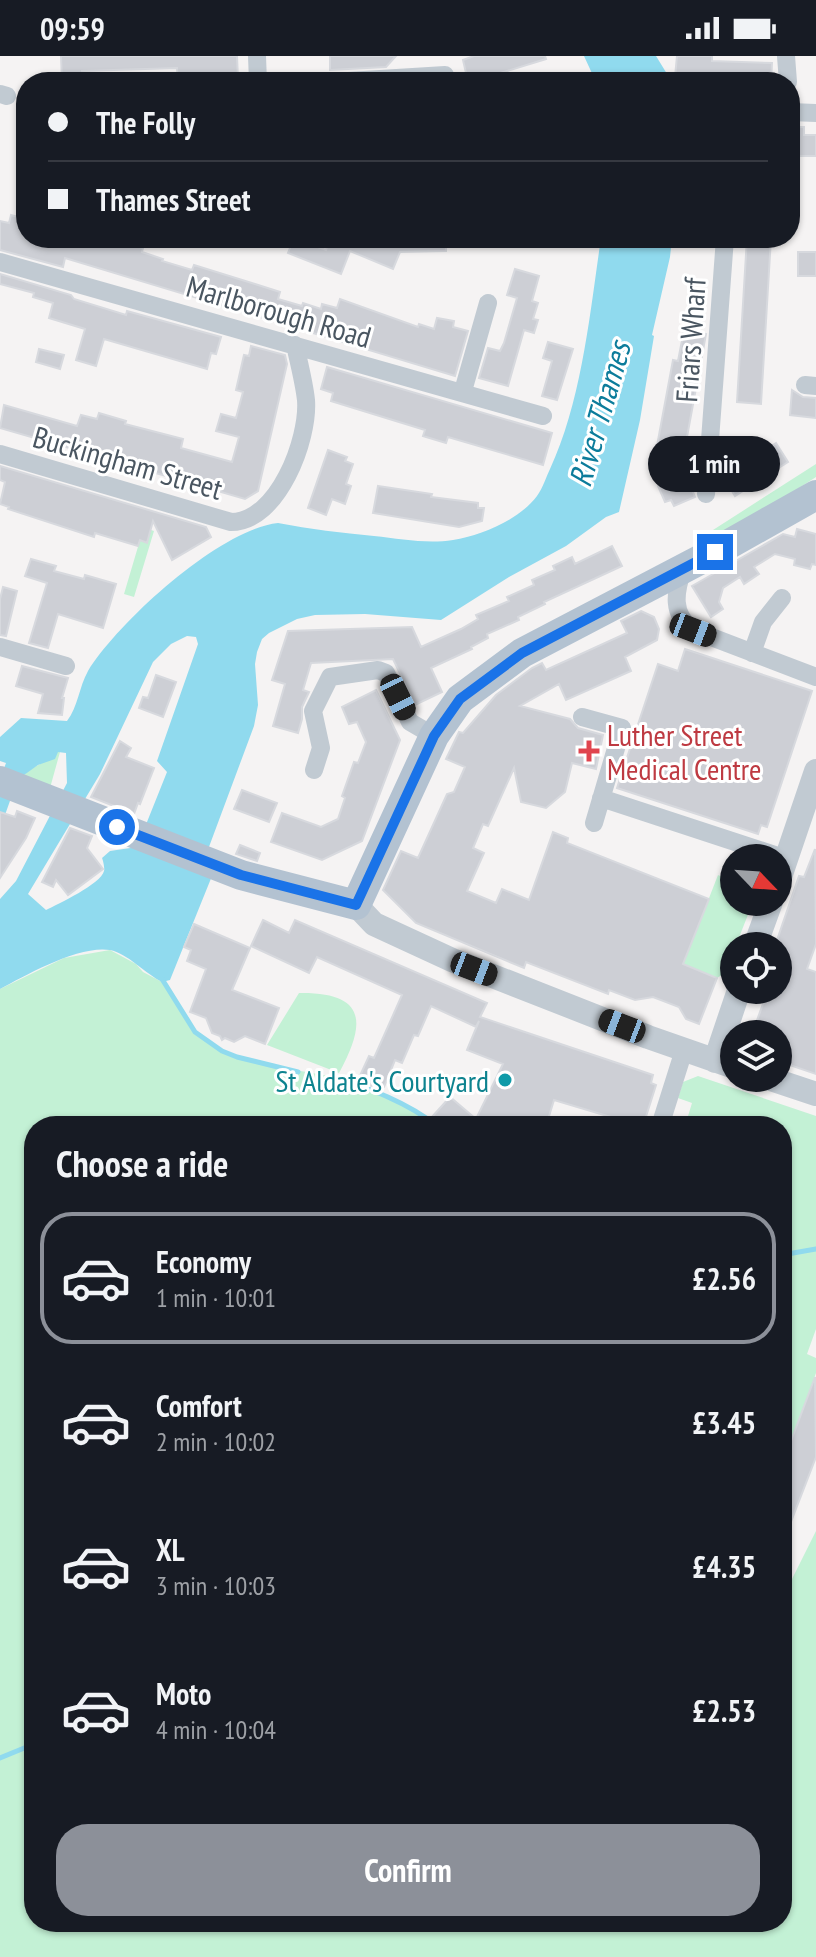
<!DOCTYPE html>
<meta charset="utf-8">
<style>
:root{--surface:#171b24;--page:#20242c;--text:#f1f3f6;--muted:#9ea1a6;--line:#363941;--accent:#8c9099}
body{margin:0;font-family:"PT Sans Narrow",sans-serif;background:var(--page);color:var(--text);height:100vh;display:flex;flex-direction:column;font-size:30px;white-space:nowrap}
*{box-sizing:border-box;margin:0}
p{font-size:26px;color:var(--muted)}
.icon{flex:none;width:44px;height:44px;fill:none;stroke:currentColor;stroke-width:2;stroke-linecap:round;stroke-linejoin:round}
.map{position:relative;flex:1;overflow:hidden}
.side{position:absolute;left:24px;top:1060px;width:768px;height:816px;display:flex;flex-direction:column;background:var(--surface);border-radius:32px;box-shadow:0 2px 6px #0004}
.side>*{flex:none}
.hud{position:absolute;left:16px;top:16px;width:784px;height:176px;border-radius:32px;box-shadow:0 2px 6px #0004;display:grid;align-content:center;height:176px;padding:0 32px;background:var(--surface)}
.needle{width:52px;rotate:115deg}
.buttons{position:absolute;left:720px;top:788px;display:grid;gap:16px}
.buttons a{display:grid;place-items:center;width:72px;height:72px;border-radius:50%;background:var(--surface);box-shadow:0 2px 6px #0004;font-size:40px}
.end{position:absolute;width:36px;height:36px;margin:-18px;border:10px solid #1a73e8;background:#fff;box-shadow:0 0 0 4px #fff}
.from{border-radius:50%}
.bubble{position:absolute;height:56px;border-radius:28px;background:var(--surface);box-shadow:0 2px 6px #0004;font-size:26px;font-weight:700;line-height:56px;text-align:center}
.car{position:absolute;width:24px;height:48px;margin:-24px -12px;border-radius:10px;box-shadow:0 0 6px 2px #0007;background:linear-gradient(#222 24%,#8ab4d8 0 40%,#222 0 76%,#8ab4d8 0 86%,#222 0)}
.hud b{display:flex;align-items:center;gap:28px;height:76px;font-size:30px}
.hud b+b{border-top:2px solid var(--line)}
.hud i{width:20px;height:20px;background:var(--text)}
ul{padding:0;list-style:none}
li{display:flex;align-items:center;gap:24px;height:132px;margin:0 16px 12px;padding:0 16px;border:4px solid transparent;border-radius:32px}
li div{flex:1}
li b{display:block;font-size:30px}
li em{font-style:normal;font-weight:700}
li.current{border-color:var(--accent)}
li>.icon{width:72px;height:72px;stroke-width:1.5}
h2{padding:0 32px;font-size:36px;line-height:96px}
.button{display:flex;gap:16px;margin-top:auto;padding:16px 32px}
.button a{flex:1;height:92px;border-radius:32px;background:var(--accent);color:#fff;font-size:32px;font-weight:700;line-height:92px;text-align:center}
.status{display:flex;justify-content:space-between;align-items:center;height:56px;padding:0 40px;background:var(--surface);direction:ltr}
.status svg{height:22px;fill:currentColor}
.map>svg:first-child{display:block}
</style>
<div class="status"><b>09:59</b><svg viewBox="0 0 49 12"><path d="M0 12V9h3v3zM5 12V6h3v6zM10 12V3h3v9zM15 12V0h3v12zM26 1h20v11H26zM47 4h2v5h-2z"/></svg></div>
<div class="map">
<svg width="816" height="1901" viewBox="0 0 816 1901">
<rect width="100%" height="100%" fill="#f5f3f3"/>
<path fill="#c3f1d5" d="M175,19V26H99V21Z
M816,408V421L695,499L713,474Z
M151,474L154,475L134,541L124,538L140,484L147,487Z
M58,695L60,696L50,732L24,719C35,708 48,707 58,695Z
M718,819L734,826V846H753L725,917L717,922L681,914Z
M110,894L136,908L143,916L162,926L195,976L222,995L237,1001L278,1011L335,1021L384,1038L426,1061L437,1070H34V1866H782V1540L788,1542L785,1529L791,1525L816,1475V1901H0V933L64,902Z
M299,937C366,936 367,966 339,1017L267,989Z
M698,1020L816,1060V1273L807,1298L816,1302V1317L782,1409V1070H685L692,1047L678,1042L683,1026Z"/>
<path fill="#90daee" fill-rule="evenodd" d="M584,0H656L672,26H596Z
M601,182H672L670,201L652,279L654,280L640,364L619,456L606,461L566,490L509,521L441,564L365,558L315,559L297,563L269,577L262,583L257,596L255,608L258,649L254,670L200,815L212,820L170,924L162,926C146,918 127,897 110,894C79,889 26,919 0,933V843L16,825L67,727L66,697L58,696L55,703L38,709L24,719L11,742L0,773V724L6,707L0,705V681L21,662L67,665C78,651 79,631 88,615C118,566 220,473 278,467C310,473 342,477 374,480C401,483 427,488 453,484C482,479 519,464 537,440C543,432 546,421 550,413C582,344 590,256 601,182ZM187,580L196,581L198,588L157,705L167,716L137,791L110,795L102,802C103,804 105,813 104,815C101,828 58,848 46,854L28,838L100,718L153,606L171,588Z"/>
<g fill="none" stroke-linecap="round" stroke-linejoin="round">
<path stroke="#90daee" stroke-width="5" d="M162,923L195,976L222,995L237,1001L298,1016
M335,1021C370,1033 407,1046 437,1070
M782,1199L816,1193
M0,1702L34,1688"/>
</g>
<path fill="#cdcfd5" stroke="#d7d9de" stroke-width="2" d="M61,0H237L238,23L178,26L177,12L82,15L83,26H62Z
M330,0H396L386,11L330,14Z
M474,0H545L546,3L491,20L492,26H468L463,4Z
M677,0H712V5L772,7L771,26H683V22L675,21Z
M790,71H804V79H816V100H790Z
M11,159L26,163V182H121L120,185L143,192L142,196L163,203L162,205L192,214L194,209L255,228L280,236L278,243L302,250L303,247L321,253L322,248L337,252L340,243L418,271L419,268L434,273L437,262L454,265L453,271L468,275L455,320L65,202L63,211L0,194V165L9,167Z
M294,182L326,194L329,186L319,182H446V195L400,196L393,213L350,195L341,218L288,197Z
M747,182H771L761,348L737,346Z
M798,196H816V220H798Z
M515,213L539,220L532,245L538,247L533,263L538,264L534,277L524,274L508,330L479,322L488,292L500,295L504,287L517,242L507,239Z
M0,218L71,239L74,243L126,259L127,255L221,281L216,298L211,297L207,313L104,283L96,310L76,304L85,273L49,262L53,247L33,241L34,237L0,228Z
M684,274L706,278L682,408L695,441L674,450L671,444L665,446L658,430L663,428L654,406L673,304L678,305Z
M548,286L573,293L557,344L542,340L552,305L543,302Z
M251,290L285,299L287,308L258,435L245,443L0,372L4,349L77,370L81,359L97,363L99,357L126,365L125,368L183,383L181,392L232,406L239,381L216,375L221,358L236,362L243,336L236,334L244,299L249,300Z
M39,293L64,299L60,313L36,306Z
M327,311L552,377L543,409L448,381L446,387L423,380L425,374L331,345L333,337L321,333Z
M792,334L803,341L816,342V362L790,359Z
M776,387L788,406L735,440L723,420Z
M328,394L347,401L345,405L353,408L346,428L351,430L345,448L332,443L326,459L308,452Z
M0,410L206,471L211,481L172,504L153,465L147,487L140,484L138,490L95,477L94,481L8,453L9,451L0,448L5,426L0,424Z
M378,430L432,438L431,441L478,447V452H484L482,465L459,471L373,457Z
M797,473L816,478V509L812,508L810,513L794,509L795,503L775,498L754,511L759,518L744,528L740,521L723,532L719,546L723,553L711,561L692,530L783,478L795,481Z
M612,490L622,510L544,546L545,548L518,561L519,564L487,578L488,582L471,591L472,593L431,612L442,636L415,649L393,603L311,607L303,634L309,636L302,651V663L298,677L273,670L285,628L272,624L288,575L412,571L421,591L461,573L478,563L476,559L509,545L507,541L534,529L532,524L555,514L553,510L572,501L575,508Z
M31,503L56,510L54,515L84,523L85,519L116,528L103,572L58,558L48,592L29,587L47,527L25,520Z
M3,531L17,535L6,580L0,579V543Z
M641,555L654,561L659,573L657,584L625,601L631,615L566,644L559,628L520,650L570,663L578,672L603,679L596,713L572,707L565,736L546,752L521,746L514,712L488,770L483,768L473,792L484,797L467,835L496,847L502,833L529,844L553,776L568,782L567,787L709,843L683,908L717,922L699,968L686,963L679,951L653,941L635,944L609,934L608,938L526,906L524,912L416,867L383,834L401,795L418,802L447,738L454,736L465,711L446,703L459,676L463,677L496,639L532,612L542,607L546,614L627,577L621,565Z
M685,593L812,635L767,771L761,769L758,778L617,732L658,608L678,615Z
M22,610L68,622L62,642H64L62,659L38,657L43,638L16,630Z
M156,619L176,626L163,661L139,652L143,641L148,642Z
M376,634L400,684L362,785L322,804L271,786L282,757L321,771L338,763L345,742L342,740L354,706L358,707L366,686L357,666L349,668L342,651Z
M120,685L131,692L126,701L154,712L140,748L138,747L134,758L91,741Z
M242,734L277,747L269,766L234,753Z
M17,755L35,762L26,782L0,822V756L15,761Z
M70,772L92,780L87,792L103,813L68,839L56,824L53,831L42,826Z
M240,789L260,797L257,805L236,798Z
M815,793L816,888L807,913L816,916V1018L778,1005V978H752L768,934H778V890H775L799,820L804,821Z
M263,864L289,877L295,864L487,947L480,961L653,1019L651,1027L656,1029L643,1070H612L614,1062L554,1044L546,1070H512L496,1065L494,1070H440L431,1062L450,1041L476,1063L503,1008L467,994L479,965L476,971L431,950L418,980L414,979L402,1007L395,1004L384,1031L375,1027L374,1031L358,1024L369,1000L374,1002L402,939L317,901L309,917L251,890Z
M194,868L250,892L232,934L279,952L265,988L245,980L234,986L225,982L222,984L220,980L212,977L206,962L190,956L206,913L187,905L191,894L184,891Z
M815,1321L816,1401L782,1489V1409Z"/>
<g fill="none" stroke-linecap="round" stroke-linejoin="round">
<path stroke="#c1cad2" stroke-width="18" d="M257,0L258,26H306
M786,0L788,26
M332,26L445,19
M0,38L7,40
M790,56L816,57
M0,206L543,360
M805,329L816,330
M463,335L488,247
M0,398L231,466C278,466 309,383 306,344C304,326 299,307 295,289
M706,438L725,182
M683,513C675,536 671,558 693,574L816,621
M0,591L66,610
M752,597L763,566L782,542
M582,661L622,672L594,767
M314,714L321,692L313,655L330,621L378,614L386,617L410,666L434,680
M601,742L787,803
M660,1070L684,994"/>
<path stroke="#c1cad2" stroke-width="24" d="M778,827L816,715
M356,849L374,868L452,904L648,981L734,1011
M755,890L771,846
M715,1005L739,934
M768,1022L816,1038"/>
<path stroke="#b3c2d1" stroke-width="30" d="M0,725L241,819L356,849L434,680L460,643L522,597L715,496L816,439"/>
</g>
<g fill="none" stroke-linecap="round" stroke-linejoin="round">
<path stroke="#1a73e8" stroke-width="10" d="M117,771L241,819L356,849L434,680L460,643L522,597L715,496"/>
</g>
<path fill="#e0444e" stroke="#fff" stroke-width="3" d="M585 683h8v8h8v8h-8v8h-8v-8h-8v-8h8z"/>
<circle fill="#0f9aa8" stroke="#fff" stroke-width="3" cx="505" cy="1024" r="8"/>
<g text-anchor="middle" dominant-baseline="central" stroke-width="6" stroke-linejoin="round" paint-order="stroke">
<g font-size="30" fill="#4a5661" stroke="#fff">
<text transform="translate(279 255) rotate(16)">Marlborough Road</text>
<text transform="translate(690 284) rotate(-86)">Friars Wharf</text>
<text transform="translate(128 406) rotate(16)">Buckingham Street</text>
</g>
<g font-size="30" fill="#be3a42" stroke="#fff" text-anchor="start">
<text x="607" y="678">Luther Street<tspan x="607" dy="34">Medical Centre</tspan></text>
</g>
<g font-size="30" fill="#0d838f" stroke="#fff" text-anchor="end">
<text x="489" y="1024">St Aldate's Courtyard</text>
</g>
<g font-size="32" font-style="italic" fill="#0c7c9b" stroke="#fff">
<text transform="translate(599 358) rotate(-74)">River Thames</text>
</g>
</g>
</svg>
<div class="buttons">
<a><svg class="needle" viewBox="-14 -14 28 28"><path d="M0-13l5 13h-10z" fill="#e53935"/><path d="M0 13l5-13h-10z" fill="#9ea1a6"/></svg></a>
<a><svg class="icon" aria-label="locate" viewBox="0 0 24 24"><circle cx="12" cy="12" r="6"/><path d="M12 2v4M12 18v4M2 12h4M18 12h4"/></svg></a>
<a><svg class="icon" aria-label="layers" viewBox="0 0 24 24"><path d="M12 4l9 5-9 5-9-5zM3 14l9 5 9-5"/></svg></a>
</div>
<i class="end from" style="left:117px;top:771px"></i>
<i class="end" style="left:715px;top:496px"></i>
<div class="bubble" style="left:648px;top:380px;width:132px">1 min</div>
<i class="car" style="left:693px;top:574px;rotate:111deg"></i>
<i class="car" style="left:398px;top:641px;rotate:154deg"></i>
<i class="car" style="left:474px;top:913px;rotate:111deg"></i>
<i class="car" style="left:622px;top:970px;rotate:291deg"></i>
<div class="hud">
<b><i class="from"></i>The Folly</b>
<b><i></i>Thames Street</b>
</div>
<section class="side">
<h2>Choose a ride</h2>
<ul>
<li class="current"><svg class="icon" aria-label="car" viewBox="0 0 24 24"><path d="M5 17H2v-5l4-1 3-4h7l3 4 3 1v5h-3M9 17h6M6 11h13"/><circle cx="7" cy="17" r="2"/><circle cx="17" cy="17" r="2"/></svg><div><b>Economy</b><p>1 min · 10:01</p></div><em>£2.56</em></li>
<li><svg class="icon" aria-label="car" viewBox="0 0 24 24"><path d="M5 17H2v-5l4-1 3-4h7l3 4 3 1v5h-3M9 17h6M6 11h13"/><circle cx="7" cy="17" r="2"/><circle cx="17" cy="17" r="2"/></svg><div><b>Comfort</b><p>2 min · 10:02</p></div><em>£3.45</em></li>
<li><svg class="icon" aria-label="car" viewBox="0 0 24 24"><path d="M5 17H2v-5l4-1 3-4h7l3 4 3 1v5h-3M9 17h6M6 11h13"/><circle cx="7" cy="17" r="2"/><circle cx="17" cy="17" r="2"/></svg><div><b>XL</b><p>3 min · 10:03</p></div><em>£4.35</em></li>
<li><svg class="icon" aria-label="car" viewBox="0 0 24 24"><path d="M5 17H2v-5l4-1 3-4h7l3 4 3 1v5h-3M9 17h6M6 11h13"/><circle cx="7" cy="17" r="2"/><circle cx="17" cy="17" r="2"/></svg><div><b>Moto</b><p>4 min · 10:04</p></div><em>£2.53</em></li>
</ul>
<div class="button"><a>Confirm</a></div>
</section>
</div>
